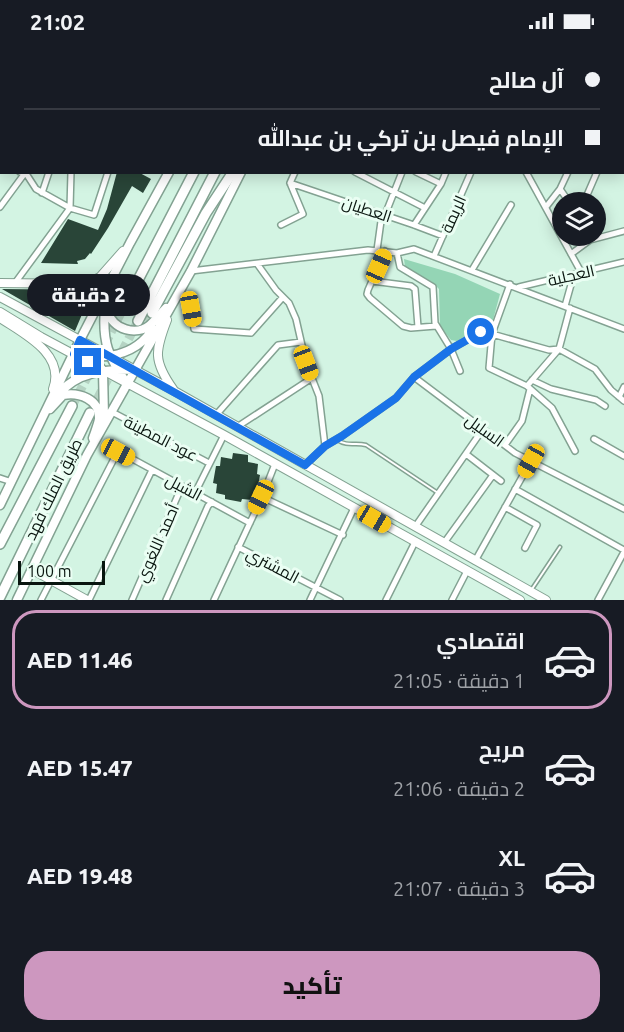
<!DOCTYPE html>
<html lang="ar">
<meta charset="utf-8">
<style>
:root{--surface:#171b24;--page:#20242c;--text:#f1f3f6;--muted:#9ea1a6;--line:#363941;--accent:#cd97bf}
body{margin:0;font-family:Ubuntu,Cairo,sans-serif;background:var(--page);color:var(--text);direction:rtl;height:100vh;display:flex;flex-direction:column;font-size:22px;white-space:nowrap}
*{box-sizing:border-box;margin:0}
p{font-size:20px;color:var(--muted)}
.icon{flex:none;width:33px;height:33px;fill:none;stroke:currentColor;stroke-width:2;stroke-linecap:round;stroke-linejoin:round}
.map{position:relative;height:558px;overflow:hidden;direction:ltr}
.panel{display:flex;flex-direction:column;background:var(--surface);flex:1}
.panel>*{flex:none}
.banner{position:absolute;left:0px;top:0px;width:624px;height:132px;box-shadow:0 3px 15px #0003;direction:rtl;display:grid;align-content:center;height:132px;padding:0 24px;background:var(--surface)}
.buttons{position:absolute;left:552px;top:150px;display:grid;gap:12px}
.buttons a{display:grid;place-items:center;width:54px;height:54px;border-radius:50%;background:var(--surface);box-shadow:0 3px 15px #0003;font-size:30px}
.scale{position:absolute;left:18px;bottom:15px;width:87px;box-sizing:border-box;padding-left:6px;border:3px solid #09150f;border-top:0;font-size:16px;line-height:21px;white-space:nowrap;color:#09150f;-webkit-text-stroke:4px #eafef3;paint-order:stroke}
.end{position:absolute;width:27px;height:27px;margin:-14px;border:8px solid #1a73e8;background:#fff;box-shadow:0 0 0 3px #fff}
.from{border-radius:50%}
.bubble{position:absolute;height:42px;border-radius:21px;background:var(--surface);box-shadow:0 3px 15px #0003;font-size:20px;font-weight:800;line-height:42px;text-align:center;direction:rtl}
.car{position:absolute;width:18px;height:36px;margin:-18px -9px;border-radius:8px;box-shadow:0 0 4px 2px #0007;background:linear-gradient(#f5c518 24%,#345 0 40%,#f5c518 0 76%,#345 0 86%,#f5c518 0)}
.banner b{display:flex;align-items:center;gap:21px;height:57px;font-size:22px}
.banner b+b{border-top:2px solid var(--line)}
.banner i{width:15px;height:15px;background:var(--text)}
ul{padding:10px 0 0;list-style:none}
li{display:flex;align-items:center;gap:18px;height:99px;margin:0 12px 9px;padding:0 12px;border:3px solid transparent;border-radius:24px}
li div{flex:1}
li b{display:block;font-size:22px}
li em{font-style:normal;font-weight:800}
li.on{border-color:var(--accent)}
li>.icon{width:54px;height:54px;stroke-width:1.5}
.cta{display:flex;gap:12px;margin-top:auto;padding:12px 24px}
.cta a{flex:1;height:69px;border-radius:24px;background:var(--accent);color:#111;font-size:24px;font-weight:800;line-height:69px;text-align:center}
.status{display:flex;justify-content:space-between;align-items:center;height:42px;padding:0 30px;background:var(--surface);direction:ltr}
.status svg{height:16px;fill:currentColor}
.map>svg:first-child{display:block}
</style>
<div class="status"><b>21:02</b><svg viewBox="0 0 49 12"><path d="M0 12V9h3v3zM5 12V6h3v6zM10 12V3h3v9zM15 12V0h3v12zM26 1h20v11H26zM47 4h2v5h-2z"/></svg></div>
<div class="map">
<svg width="624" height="558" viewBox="0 0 624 558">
<rect width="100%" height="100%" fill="#d3f4e3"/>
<path fill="#94d5b5" d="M404,217L455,232L500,252L493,278L457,299L451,298L440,284L439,247L432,240L405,225Z"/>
<path fill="#294538" d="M117,130H138L151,137L143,151L132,144L108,186L91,212L90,211L85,217L77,219L78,222L41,221L68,177L98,188L107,167Z
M93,246L75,289L2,247L87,248Z
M233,411L248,413V420L258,422L257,432L260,433L257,449L254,448L252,458L242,457L241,460L225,457V453L216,451L217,442L213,441L216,424H220L221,415L232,417Z"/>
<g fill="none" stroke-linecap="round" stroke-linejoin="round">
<path stroke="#b5d3c3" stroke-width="9" stroke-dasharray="9 4.5" stroke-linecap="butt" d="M138,290L152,271
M105,302L123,267
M72,364L91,328
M91,369L138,279"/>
<defs>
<path id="lane" d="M337,398C348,405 355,400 366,403L438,451
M532,547L560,505"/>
<path id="street" d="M34,0L36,2
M109,0V2
M338,0L341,2
M417,0L419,2
M503,0L505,2
M517,0V2
M572,0L573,2
M596,0L598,2
M189,2L190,0
M327,2V0
M392,2V0
M622,10L624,7
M622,23L624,24
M0,60L2,64
M622,74L624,72
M622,111L624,112
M0,128H2
M25,130L36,147L70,166L94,173L108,130
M355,130L425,166
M416,130L441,142
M526,130L581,230
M290,141L414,183L443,194
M560,147L569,160
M42,151L49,130
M584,160L597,130
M0,165L25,131L20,130
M546,165L560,147L568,130
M385,173L402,130
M281,183L303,172L290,141L295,130
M414,183L441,142L446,130
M377,208L382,172
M385,209L368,248L367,252L370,256L403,284L411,286L436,284
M397,211L400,225L433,245L435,281L451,307L460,329
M571,212L590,198L624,189
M434,214L471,130
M258,223L276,248L289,261L296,277L306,321L319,354L325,404
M472,228L511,163
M191,229L368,208L397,211L414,207L624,287
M372,239L411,244L415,247L418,285
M15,241L70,166L71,130
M510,242L492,292L489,326L527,344L552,366L575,409
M519,245L624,220
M565,264L574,232
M191,267L194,287L251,291L283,255
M492,292L549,308L559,307L595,327L611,348L624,359
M414,335L515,411L624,467
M532,338L551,347L596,358L605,364
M527,344L559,307L570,266
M619,355L624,345
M112,370L209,421
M216,373L278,303L301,300
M237,385L312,336
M594,397L624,414
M505,403L522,379L530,347
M466,412L501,439
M305,423L325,404L342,394L396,356L414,335L451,307L495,282
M0,436L12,440
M515,447L624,508
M195,451L224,393
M262,455L343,493
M505,465L537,483L525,506
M415,485L483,387
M444,501L493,433
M238,505L340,558
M475,519L531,419
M41,558L118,409L250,481
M89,558L152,428
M132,558L182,444
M166,558L208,464L212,460
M214,558L262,455L275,422
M310,558L354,466
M386,558L415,500
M452,558L467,529
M598,558L624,510"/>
<path id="secondary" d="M0,241L87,242L100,235L123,209
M0,255L176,350L546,558
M0,270L41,295L224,393L520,558
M0,276C24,292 66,312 53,347
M167,278C155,309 153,319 173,347
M31,527L87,558"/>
<path id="primary" d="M226,2V0
M237,2L238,0
M300,2L301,0
M307,2V0
M114,242C111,250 107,260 108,269C112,288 137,294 150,283C156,278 161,271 166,266
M105,266C102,300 108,315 128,343
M80,298L103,329L104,374L102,380
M74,312C105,318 134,315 153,287
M57,354C76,329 107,327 136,328
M50,367L63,353C79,350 100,357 99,377C98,383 95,390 93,396
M0,463L80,298L130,201L169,130
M17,558L87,413L191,229L241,130"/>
<path id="highway" d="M249,2L250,0
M260,2V0
M282,2V0
M123,267L194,130
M152,271L206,171L233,130
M138,279L215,130
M0,502L72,364
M0,555L90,371"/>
</defs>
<use href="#lane" stroke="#83a292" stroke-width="5"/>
<use href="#street" stroke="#83a292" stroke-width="8"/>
<use href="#secondary" stroke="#83a292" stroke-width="10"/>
<use href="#primary" stroke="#83a292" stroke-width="11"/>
<use href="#highway" stroke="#83a292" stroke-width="12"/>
<use href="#lane" stroke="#fff" stroke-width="2"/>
<use href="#street" stroke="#fff" stroke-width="5"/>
<use href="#secondary" stroke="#fff" stroke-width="8"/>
<use href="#primary" stroke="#fff" stroke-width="8"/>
<use href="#highway" stroke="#fff" stroke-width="9"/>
</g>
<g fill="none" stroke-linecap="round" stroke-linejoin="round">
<path stroke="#1a73e8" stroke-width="8" d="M88,320L74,312L80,298L305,423L325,404L342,394L396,356L414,335L451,307L481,290"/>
</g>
<g text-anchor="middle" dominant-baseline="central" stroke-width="6" stroke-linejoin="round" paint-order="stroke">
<g font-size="16" fill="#09150f" stroke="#eafef3">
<text transform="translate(367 167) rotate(18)">العطيان</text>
<text transform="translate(453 172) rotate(-66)">الريمة</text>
<text transform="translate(571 233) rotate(-13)">العجلية</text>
<text transform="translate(485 388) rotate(36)">السليل</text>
<text transform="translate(161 396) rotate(27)">عود المطينة</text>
<text transform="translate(184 445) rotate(28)">الشبل</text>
<text transform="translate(53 447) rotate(-64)">طريق الملك فهد</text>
<text transform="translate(157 501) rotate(-66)">أحمد اللغوي</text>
<text transform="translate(273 523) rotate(28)">المشتري</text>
</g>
</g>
</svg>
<div class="buttons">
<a><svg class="icon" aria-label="layers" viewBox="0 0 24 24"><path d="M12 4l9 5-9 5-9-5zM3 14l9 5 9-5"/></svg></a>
</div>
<div class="scale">100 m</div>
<i class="end from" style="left:481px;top:290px"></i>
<i class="end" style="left:88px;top:320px"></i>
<div class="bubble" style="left:27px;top:232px;width:123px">2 دقيقة</div>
<i class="car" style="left:379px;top:224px;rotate:24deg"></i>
<i class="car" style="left:191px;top:267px;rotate:170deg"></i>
<i class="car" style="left:306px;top:321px;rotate:159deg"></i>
<i class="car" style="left:118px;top:410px;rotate:118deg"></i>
<i class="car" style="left:531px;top:419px;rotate:209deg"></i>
<i class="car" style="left:261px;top:455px;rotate:205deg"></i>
<i class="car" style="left:374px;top:477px;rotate:120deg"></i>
<div class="banner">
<b><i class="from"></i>آل صالح</b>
<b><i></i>الإمام فيصل بن تركي بن عبدالله</b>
</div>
</div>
<section class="panel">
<ul>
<li class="on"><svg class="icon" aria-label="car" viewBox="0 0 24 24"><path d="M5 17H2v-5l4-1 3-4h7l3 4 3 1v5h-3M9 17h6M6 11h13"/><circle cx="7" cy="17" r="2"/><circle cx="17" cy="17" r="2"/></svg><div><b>اقتصادي</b><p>1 دقيقة · 21:05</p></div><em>AED 11.46</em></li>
<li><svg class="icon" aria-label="car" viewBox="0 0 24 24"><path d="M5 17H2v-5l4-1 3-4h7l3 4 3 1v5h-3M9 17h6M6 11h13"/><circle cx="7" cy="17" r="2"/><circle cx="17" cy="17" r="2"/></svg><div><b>مريح</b><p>2 دقيقة · 21:06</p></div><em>AED 15.47</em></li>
<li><svg class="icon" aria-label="car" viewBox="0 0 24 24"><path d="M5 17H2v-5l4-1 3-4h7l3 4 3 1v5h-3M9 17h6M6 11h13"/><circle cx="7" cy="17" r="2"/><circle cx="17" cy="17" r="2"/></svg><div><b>XL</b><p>3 دقيقة · 21:07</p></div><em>AED 19.48</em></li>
</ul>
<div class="cta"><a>تأكيد</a></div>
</section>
